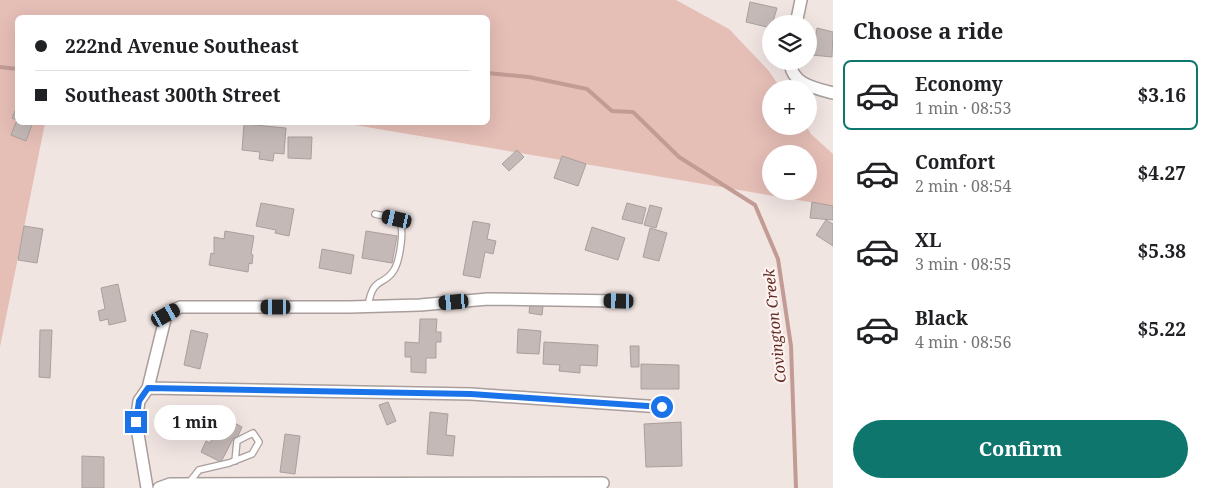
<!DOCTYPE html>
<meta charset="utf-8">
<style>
:root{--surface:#fff;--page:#f2f2f2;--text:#202124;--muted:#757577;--line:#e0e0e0;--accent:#0f766e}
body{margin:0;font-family:"Noto Serif",serif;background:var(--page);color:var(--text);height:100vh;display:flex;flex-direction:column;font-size:19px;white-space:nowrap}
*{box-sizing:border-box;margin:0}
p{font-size:16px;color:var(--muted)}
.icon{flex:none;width:28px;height:28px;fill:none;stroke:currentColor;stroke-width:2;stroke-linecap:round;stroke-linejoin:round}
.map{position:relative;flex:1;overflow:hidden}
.side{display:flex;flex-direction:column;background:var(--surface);width:375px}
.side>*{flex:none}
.top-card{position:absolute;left:15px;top:15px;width:475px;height:110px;border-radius:8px;box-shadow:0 5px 20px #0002;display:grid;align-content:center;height:110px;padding:0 20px;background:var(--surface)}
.tools{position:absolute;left:762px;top:15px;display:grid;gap:10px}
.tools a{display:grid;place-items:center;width:55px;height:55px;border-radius:50%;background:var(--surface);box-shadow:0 5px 20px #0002;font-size:25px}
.end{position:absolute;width:22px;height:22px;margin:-11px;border:6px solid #1a73e8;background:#fff;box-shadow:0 0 0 2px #fff}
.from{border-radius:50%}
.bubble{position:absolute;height:35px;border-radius:18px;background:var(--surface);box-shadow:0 5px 20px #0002;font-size:16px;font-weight:700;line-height:35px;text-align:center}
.car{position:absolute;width:15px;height:30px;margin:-15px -8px;border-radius:6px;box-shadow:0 0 4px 1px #0007;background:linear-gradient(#222 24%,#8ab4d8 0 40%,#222 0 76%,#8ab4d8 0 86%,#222 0)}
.top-card b{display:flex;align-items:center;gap:18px;height:48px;font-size:19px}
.top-card b+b{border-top:1px solid var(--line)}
.top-card i{width:12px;height:12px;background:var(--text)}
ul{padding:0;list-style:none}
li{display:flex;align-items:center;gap:15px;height:70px;margin:0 10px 8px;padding:0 10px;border:2px solid transparent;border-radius:8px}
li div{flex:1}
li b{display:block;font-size:19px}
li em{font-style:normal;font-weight:700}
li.on{border-color:var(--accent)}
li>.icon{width:45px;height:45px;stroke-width:1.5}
h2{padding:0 20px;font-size:22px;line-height:60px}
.button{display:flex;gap:10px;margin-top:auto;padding:10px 20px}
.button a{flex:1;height:58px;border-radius:30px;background:var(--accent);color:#fff;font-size:20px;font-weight:700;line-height:58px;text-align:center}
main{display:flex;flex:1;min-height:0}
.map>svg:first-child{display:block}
</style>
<main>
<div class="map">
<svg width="833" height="488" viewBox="0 0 833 488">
<rect width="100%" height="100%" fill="#f1e5e2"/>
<path fill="#e5beb6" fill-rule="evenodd" d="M0,0H676L729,29L769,71L781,89H771V126H806L811,134L833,154V206L343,123L488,122V18H18V122L45,123L0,347ZM771,154H809V191H771Z"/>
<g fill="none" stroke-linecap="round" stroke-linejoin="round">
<path stroke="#c29c94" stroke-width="4" d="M0,67L18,69
M488,73L529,77L587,89L612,111L633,112L679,157L755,205L778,259L791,346L796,488"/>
</g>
<path fill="#c4b9b6" stroke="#aa9f9d" d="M750,2L777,8L771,28L746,22Z
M817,28L833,32L832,57L812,55Z
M17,106L18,122H33L26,141L11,135L17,120L12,118Z
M244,124L286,128L284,154L274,153L273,161L259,159L260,152L242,150Z
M288,137H312L311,159L288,158Z
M517,150L524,157L509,171L502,164Z
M562,156L586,164L578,186L554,178Z
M812,202L833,206V220L810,218Z
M261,203L294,209L289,236L275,233L276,230L256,226Z
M627,203L646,208L642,224L622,219Z
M650,205L662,208L656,228L644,225Z
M826,220L833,224V246L816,235Z
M473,221L490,224L487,239L496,241L493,254L485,252L480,278L463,275Z
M24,226L43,229L37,263L18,260Z
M592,227L625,238L618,260L585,250Z
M650,228L667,233L659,261L643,257Z
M225,231L254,236L251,254L253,255L252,264L249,263L248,272L209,265L211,253L214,254V237L224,239Z
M366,231L397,236L392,263L362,258Z
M322,249L354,255L351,274L319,268Z
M118,284L126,321L109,325L108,319L100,321L98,311L105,309L101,288Z
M530,304L543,306L542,315L529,313Z
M420,319H437L436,332H441V342H436V358H426V373L411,372V357H405V342L419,343Z
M518,329L541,331L539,354L517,353Z
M40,330H52L50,378L39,377Z
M191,330L208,334L200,369L184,365Z
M544,342L598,345L597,366L580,365V373L559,371L560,365L543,364Z
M630,346H639V367H631Z
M641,364L679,365V389H641Z
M388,402L396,421L387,425L379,405Z
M430,412L448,414L446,435L455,436L453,456L427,454Z
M223,417L242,427L237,438L234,437L221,462L201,452L206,441L210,443Z
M681,422L682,466L646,467L644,424Z
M285,434L300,436L295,474L280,472Z
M82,456L104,457V488H82Z"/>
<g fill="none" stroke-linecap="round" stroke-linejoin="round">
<defs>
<path id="service" d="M368,306C373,275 384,287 394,270C399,262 406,227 398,221C393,216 382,216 375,214
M188,484L199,470L229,463L252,454L259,442L253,433L237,441L235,461"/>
<path id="minor" d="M796,24L801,0
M790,61C791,84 814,88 833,93
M148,388L471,394L662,407
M147,488L136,422L139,401L148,388L166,315L180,307H350L420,305L488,299L619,301
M159,488L170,484L603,483"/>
</defs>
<use href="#service" stroke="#a99e9c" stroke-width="8"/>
<use href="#minor" stroke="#a99e9c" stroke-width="14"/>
<use href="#service" stroke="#fff" stroke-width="5.5"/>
<use href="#minor" stroke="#fff" stroke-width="11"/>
</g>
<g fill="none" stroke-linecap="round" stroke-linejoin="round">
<path stroke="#1a73e8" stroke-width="6" d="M136,422L139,401L148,388L471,394L662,407"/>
</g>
<g text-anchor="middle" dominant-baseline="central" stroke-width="4.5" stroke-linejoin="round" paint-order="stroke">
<g font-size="15" font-style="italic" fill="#5f2b22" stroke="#fef2f0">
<text transform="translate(774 326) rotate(-96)">Covington Creek</text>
</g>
</g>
</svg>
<div class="tools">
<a><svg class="icon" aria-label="layers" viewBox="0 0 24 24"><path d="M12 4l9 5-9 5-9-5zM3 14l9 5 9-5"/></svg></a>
<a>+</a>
<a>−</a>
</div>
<i class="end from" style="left:662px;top:407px"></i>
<i class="end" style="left:136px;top:422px"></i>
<div class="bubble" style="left:154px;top:405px;width:82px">1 min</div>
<i class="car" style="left:397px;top:219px;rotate:283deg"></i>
<i class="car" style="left:619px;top:301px;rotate:271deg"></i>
<i class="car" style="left:454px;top:302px;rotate:265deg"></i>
<i class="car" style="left:276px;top:307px;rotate:270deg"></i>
<i class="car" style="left:166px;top:315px;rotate:61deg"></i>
<div class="top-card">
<b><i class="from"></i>222nd Avenue Southeast</b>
<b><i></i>Southeast 300th Street</b>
</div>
</div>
<section class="side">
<h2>Choose a ride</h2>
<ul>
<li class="on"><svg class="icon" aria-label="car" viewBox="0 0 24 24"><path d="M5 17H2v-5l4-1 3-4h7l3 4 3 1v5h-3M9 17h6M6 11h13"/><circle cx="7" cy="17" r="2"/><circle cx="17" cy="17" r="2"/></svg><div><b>Economy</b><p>1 min · 08:53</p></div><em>$3.16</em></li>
<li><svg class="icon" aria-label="car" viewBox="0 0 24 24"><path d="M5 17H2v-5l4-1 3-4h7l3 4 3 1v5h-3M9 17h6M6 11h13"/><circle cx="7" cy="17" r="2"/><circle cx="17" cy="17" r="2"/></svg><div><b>Comfort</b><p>2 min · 08:54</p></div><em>$4.27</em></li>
<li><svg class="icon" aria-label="car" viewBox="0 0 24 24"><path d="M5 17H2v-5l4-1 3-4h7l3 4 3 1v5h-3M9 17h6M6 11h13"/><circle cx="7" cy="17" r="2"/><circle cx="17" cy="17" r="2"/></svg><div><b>XL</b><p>3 min · 08:55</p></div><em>$5.38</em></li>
<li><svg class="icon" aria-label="car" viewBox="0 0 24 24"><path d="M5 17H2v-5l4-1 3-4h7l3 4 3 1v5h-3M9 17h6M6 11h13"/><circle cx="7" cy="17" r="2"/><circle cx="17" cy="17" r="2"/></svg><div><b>Black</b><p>4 min · 08:56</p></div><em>$5.22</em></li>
</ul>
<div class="button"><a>Confirm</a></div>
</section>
</main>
